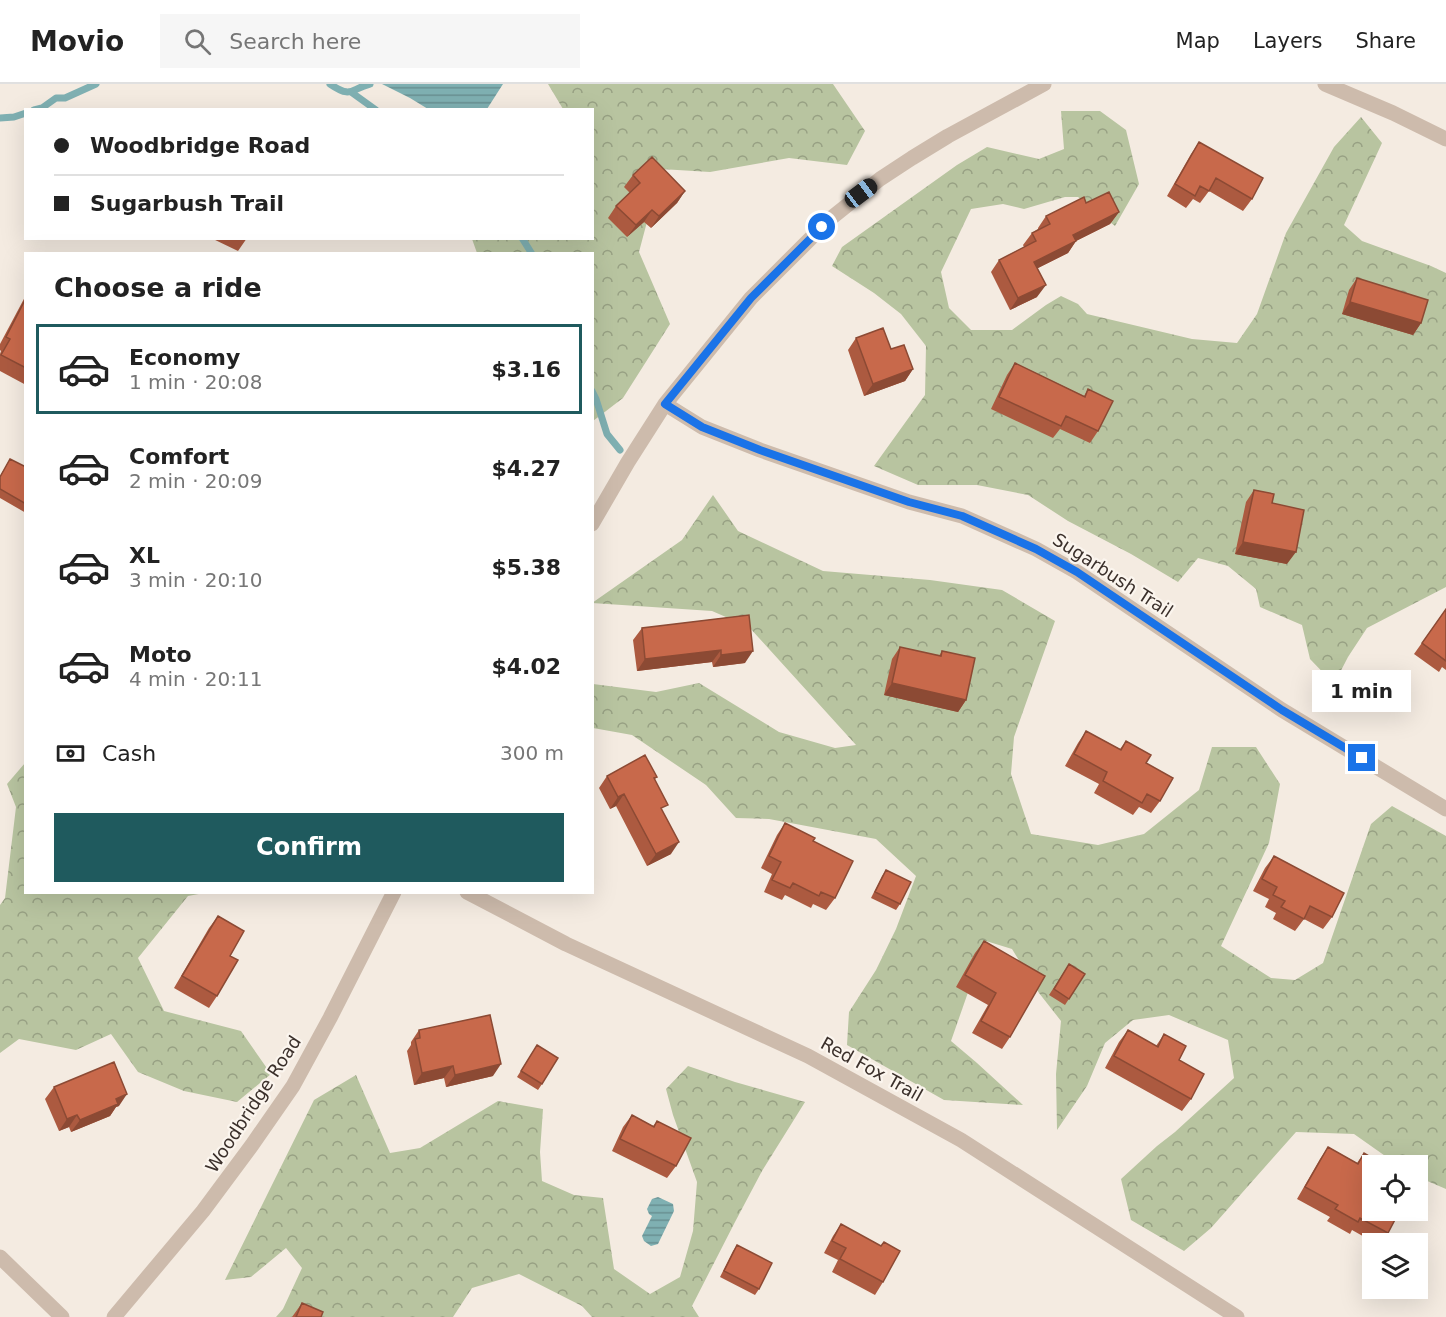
<!DOCTYPE html>
<meta charset="utf-8">
<style>
:root{--surface:#fff;--page:#f6f6f6;--text:#222;--muted:#767676;--line:#e0e0e0;--accent:#1f5a5e}
body{margin:0;font-family:"DejaVu Sans",sans-serif;background:var(--page);color:var(--text);height:100vh;display:flex;flex-direction:column;font-size:22px;white-space:nowrap}
*{box-sizing:border-box;margin:0}
p{font-size:20px;color:var(--muted)}
.icon{flex:none;width:33px;height:33px;fill:none;stroke:currentColor;stroke-width:2;stroke-linecap:round;stroke-linejoin:round}
.map{position:relative;flex:1;overflow:hidden}
.panel{position:absolute;left:24px;top:168px;width:570px;height:642px;display:flex;flex-direction:column;background:var(--surface);border-radius:0px;box-shadow:0 6px 24px #0002}
.panel>*{flex:none}
.guide{position:absolute;left:24px;top:24px;width:570px;height:132px;border-radius:0px;box-shadow:0 6px 24px #0002;display:grid;align-content:center;height:132px;padding:0 30px;background:var(--surface)}
.tools{position:absolute;left:1362px;top:1071px;display:grid;gap:12px}
.tools a{display:grid;place-items:center;width:66px;height:66px;border-radius:0px;background:var(--surface);box-shadow:0 6px 24px #0002;font-size:30px}
.end{position:absolute;width:27px;height:27px;margin:-14px;border:8px solid #1a73e8;background:#fff;box-shadow:0 0 0 3px #fff}
.from{border-radius:50%}
.bubble{position:absolute;height:42px;border-radius:0px;background:var(--surface);box-shadow:0 6px 24px #0002;font-size:20px;font-weight:600;line-height:42px;text-align:center}
.car{position:absolute;width:18px;height:36px;margin:-18px -9px;border-radius:8px;box-shadow:0 0 4px 2px #0007;background:linear-gradient(#222 24%,#8ab4d8 0 40%,#222 0 76%,#8ab4d8 0 86%,#222 0)}
.guide b{display:flex;align-items:center;gap:21px;height:57px;font-size:22px}
.guide b+b{border-top:2px solid var(--line)}
.guide i{width:15px;height:15px;background:var(--text)}
ul{padding:0;list-style:none}
li{display:flex;align-items:center;gap:18px;height:90px;margin:0 12px 9px;padding:0 18px;border:3px solid transparent;border-radius:0px}
li div{flex:1}
li b{display:block;font-size:22px}
li em{font-style:normal;font-weight:600}
li.selected{border-color:var(--accent)}
li>.icon{width:54px;height:54px;stroke-width:1.5}
h2{padding:0 30px;font-size:27px;line-height:72px}
.pay{display:flex;align-items:center;gap:15px;height:66px;padding:0 30px;font-size:22px}
.pay p{margin-inline-start:auto}
.action{display:flex;gap:12px;margin-top:auto;padding:12px 30px}
.action a{flex:1;height:69px;border-radius:0px;background:var(--accent);color:#fff;font-size:24px;font-weight:600;line-height:69px;text-align:center}
header{display:flex;align-items:center;gap:36px;box-sizing:border-box;height:84px;padding:0 30px;background:var(--surface);border-bottom:2px solid var(--line)}
header strong{font-size:28px}
nav{display:flex;gap:33px;margin-inline-start:auto;font-size:21px}
.search{width:420px;height:54px;background:var(--page);display:flex;align-items:center;gap:15px;box-sizing:border-box;padding:0 21px;border-radius:0px;color:var(--muted);font-size:22px}
.map>svg:first-child{display:block}
</style>
<header>
<strong>Movio</strong>
<div class="search"><svg class="icon" aria-label="search" viewBox="0 0 24 24"><circle cx="10" cy="10" r="6"/><path d="M15 15l6 6"/></svg>Search here</div>
<nav><a>Map</a><a>Layers</a><a>Share</a></nav>
</header>
<div class="map">
<svg width="1446" height="1233" viewBox="0 0 1446 1233">
<defs>
<pattern id="forest-crowns" width="20" height="18" patternUnits="userSpaceOnUse" patternTransform="scale(1.5)"><rect width="20" height="18" fill="#b8c4a0"/><path d="M2 6a3 3 0 1 1 6 0M12 15a3 3 0 1 1 6 0" fill="none" stroke="#97a083"/></pattern>
<pattern id="water-rules" width="6" height="5" patternUnits="userSpaceOnUse" patternTransform="scale(1.5)"><rect width="6" height="5" fill="#7fb0b2"/><path d="M0 2.5h6" fill="none" stroke="#699091"/></pattern>
</defs>
<rect width="100%" height="100%" fill="#f4ebe1"/>
<path fill="url(#forest-crowns)" d="M548,0H833L865,47L847,81L789,74L710,88L661,85L639,168L670,240L623,314L593,337L592,170L477,169L472,155L592,154V26L563,25Z
M1061,27H1100L1126,46L1139,100L1115,142L1078,113H1065L1024,125L1003,120L971,125L941,188L949,224L971,246H1012L1046,221L1061,212L1078,220L1087,230L1192,255L1237,259L1257,230L1286,149L1334,63L1361,33L1382,59L1344,141L1362,157L1431,182L1446,189V503L1367,544L1348,573L1334,600L1310,575L1302,541L1260,523L1256,505L1228,482L1198,474L1178,498L1131,470L1068,437L1028,411L977,401H918L874,382L925,311L926,262L901,230L874,209L832,182L842,163L957,81L987,63L1039,75L1064,65Z
M713,411L738,447L823,487L930,496L1002,506L1055,537L1014,653L1011,690L1031,750L1098,761L1144,750L1199,706L1212,663H1256L1280,700L1269,759L1221,862L1271,894L1295,896L1323,879L1371,740L1392,722L1446,752V1105L1418,1093V1082L1398,1081L1354,1050L1296,1048L1211,1144L1184,1167L1131,1136L1121,1095L1157,1062L1175,1048L1234,994L1228,956L1169,931L1133,936L1105,959L1087,1002L1057,1046L1056,990L1061,937L1039,909L1012,865L986,857L951,957L977,979L1023,1021L944,1016L847,961L849,928L876,886L896,845L916,792L876,755L769,735L736,734L706,701L632,651L593,644V600L656,608L699,599L779,648L835,664L856,661L749,543L712,527L592,519L682,456Z
M25,679L26,808L204,809L188,812L138,874L164,927L241,947L271,990L237,1018L184,1007L138,988L111,950L76,966L19,955L0,969V821L5,814L16,723L7,700Z
M688,982L735,998L805,1018L762,1087L735,1138L692,1222L699,1233H592L582,1222L519,1190L472,1204L453,1233H276L283,1225L302,1184L286,1164L251,1193L225,1196L314,1016L356,991L390,1069L420,1064L498,1017L543,1025L540,1068L542,1097L574,1111L603,1114L614,1185L650,1210L680,1193L693,1147L697,1098L673,1031L666,1005Z"/>
<path fill="url(#water-rules)" d="M382,0H503L487,25H428L410,14Z
M658,1113L673,1120L674,1127L658,1160L651,1162L644,1157L642,1152L652,1132L649,1130L647,1125L652,1115Z"/>
<g fill="none" stroke-linecap="round" stroke-linejoin="round">
<path stroke="#7fb0b2" stroke-width="7" d="M330,0C352,15 350,5 370,0
M351,8L376,26
M34,26L42,24L56,14H65L96,0
M0,34L14,33L26,29
M522,154L532,170
M592,307L596,315L607,350L620,366"/>
<path stroke="#cdbbac" stroke-width="15" d="M1325,0L1393,29L1446,55
M665,320L702,343L760,366L909,418L962,432L1036,465L1077,488L1282,626L1446,725
M592,440L628,378L665,320L751,214L830,135L880,95L912,74L948,52L1044,0
M467,808L566,860L808,972L961,1056L1237,1233
M0,1173L62,1233
M114,1233L203,1127L252,1061L293,1002L330,934L394,808"/>
</g>
<path fill="#ac5a40" d="M1199,58L1252,115L1243,127L1209,107L1200,119L1193,115L1186,124L1167,112L1191,70Z
M633,91L685,107L677,119L651,144L644,138L627,153L608,134L616,122L630,109L624,103Z
M1086,119L1119,128L1110,140L1076,157L1068,169L1038,184L1037,213L1010,226L991,188L999,176L1024,163L1023,161L1032,149L1038,145V144L1046,132Z
M211,154H247L238,167Z
M1357,194L1421,239L1413,251L1342,230L1349,206Z
M26,211V301L0,287V270L1,267L0,266V260Z
M856,254L891,265L913,285L905,297L864,312L848,266Z
M1015,279L1084,312L1088,305L1098,347L1090,359L1060,345L1053,354L991,325L1007,291Z
M10,375L26,383V429L0,414V392Z
M1254,406L1287,480L1235,470L1246,418Z
M1446,525V586L1442,583L1439,588L1414,570Z
M749,531L745,579L713,583L712,578L637,587L633,556L642,544Z
M900,563L939,572L942,567L966,616L958,628L884,611L892,575Z
M1086,647L1120,665L1126,657L1146,679L1160,717L1151,729L1139,723L1133,731L1094,709L1099,700L1065,682L1078,659Z
M607,692L657,693L655,695L671,770L647,782L616,722L610,725L599,704Z
M785,739L813,757L835,814L826,826L813,820L811,824L785,811L782,816L764,808L772,790L761,784L777,751Z
M1274,772L1332,833L1323,845L1304,835L1295,847L1273,835L1276,829L1265,823L1269,815L1253,807L1265,784Z
M886,786L900,820L896,826L871,814L882,792Z
M218,832L230,872L217,912L209,924L174,904L209,844Z
M984,857L1010,953L1002,965L972,949L988,921L956,903L975,869Z
M1069,880L1085,890L1065,921L1049,911Z
M419,946L493,992L446,1003L444,994L414,1001L407,967L411,961V958Z
M1128,946L1156,962L1164,950L1179,976L1191,1015L1182,1027L1105,984L1119,958Z
M537,961L542,1000L538,1006L517,993Z
M54,1003L119,1022L116,1023L110,1032L71,1048L69,1043L59,1047L45,1015Z
M632,1031L653,1042L657,1037L676,1082L667,1094L612,1067L623,1043Z
M1328,1063L1357,1079L1364,1069L1372,1082L1388,1149L1380,1160H1377L1352,1146L1350,1150L1327,1137L1330,1133L1297,1115L1320,1075Z
M841,1140L883,1198L875,1211L832,1188L838,1176L824,1169L833,1152Z
M737,1161L759,1205L755,1211L720,1193L733,1167Z
M302,1219L321,1233H292Z"/>
<path fill="#8c4a34" d="M685,107L677,119L651,144L659,132Z
M652,126L644,138L627,153L636,141Z
M1119,128L1110,140L1076,157L1068,169L1026,190L1034,178L1073,151Z
M1046,201L1037,213L1010,226L1018,214Z
M1350,218L1421,239L1413,251L1342,230Z
M913,285L905,297L864,312L873,300Z
M1243,458L1296,468L1287,480L1235,470Z
M721,566L712,578L637,587L645,575Z
M753,567L745,579L713,583L721,571Z
M892,599L966,616L958,628L884,611Z
M624,710L616,722L610,725L618,713Z
M679,758L671,770L647,782L656,770Z
M501,980L493,992L446,1003L455,991Z
M453,982L444,994L414,1001L422,989Z
M127,1010L119,1022L116,1023L110,1032L71,1048L80,1036L116,1015Z
M77,1031L69,1043L59,1047L67,1035Z"/>
<path fill="#c8694b" stroke="#8c4a34" stroke-width="1.5" d="M1199,58L1263,94L1252,115L1216,94L1209,107L1200,102L1195,112L1175,100Z
M652,73L685,107L659,132L652,126L636,141L616,122L640,99L633,91Z
M1109,108L1119,128L1073,151L1076,157L1034,178L1046,201L1018,214L999,176L1036,157L1032,149L1050,140L1046,132L1084,113L1086,119Z
M1357,194L1428,216L1421,239L1350,218Z
M26,214V284L1,271L10,255L6,253Z
M883,244L891,265L904,261L913,285L873,300L856,254Z
M1015,279L1085,313L1088,305L1113,317L1098,347L1066,332L1061,342L999,313Z
M10,375L26,383V420L0,405V393Z
M1254,406L1274,410L1272,419L1304,426L1296,468L1243,458Z
M1446,525V577L1422,559Z
M749,531L753,567L721,571V566L645,575L642,544Z
M900,563L941,572L942,567L975,574L966,616L892,599Z
M1086,647L1121,666L1126,657L1151,671L1146,679L1173,694L1160,717L1147,710L1142,719L1103,697L1107,688L1074,670Z
M645,671L657,693L654,694L668,721L661,724L679,758L656,770L624,710L618,713L607,692Z
M785,739L815,754L813,757L853,777L835,814L821,808L819,812L793,799L790,804L772,796L781,778L769,772Z
M1274,772L1344,809L1332,833L1310,822L1304,835L1281,823L1285,817L1273,811L1277,803L1262,795Z
M886,786L911,798L900,820L875,808Z
M218,832L244,847L230,872L238,876L217,912L182,892Z
M984,857L1045,892L1010,953L981,937L996,909L965,891Z
M1069,880L1085,890L1069,915L1054,905Z
M490,931L501,980L455,991L453,982L422,989L415,955L420,954L419,946Z
M1128,946L1158,963L1164,950L1186,962L1179,976L1204,990L1191,1015L1114,972Z
M537,961L558,974L542,1000L521,987Z
M114,978L127,1010L116,1015L118,1020L80,1036L77,1031L67,1035L54,1003Z
M632,1031L654,1043L657,1037L691,1054L676,1082L620,1055Z
M1328,1063L1358,1080L1364,1069L1386,1082H1372V1126H1400L1388,1149L1360,1134L1358,1138L1335,1125L1338,1121L1305,1103Z
M841,1140L881,1162L884,1158L900,1167L883,1198L840,1175L846,1164L832,1157Z
M737,1161L772,1179L759,1205L724,1187Z
M302,1219L323,1228L321,1233H296Z"/>
<g fill="none" stroke-linecap="round" stroke-linejoin="round">
<path stroke="#1a73e8" stroke-width="8" d="M822,143L751,214L665,320L702,343L760,366L909,418L962,432L1036,465L1077,488L1282,626L1362,674"/>
</g>
<g text-anchor="middle" dominant-baseline="central" stroke-width="4.5" stroke-linejoin="round" paint-order="stroke">
<g font-size="18" fill="#3b302b" stroke="#fbf5ee">
<text transform="translate(1113 491) rotate(33)">Sugarbush Trail</text>
<text transform="translate(872 985) rotate(29)">Red Fox Trail</text>
<text transform="translate(253 1020) rotate(-57)">Woodbridge Road</text>
</g>
</g>
</svg>
<div class="tools">
<a><svg class="icon" aria-label="locate" viewBox="0 0 24 24"><circle cx="12" cy="12" r="6"/><path d="M12 2v4M12 18v4M2 12h4M18 12h4"/></svg></a>
<a><svg class="icon" aria-label="layers" viewBox="0 0 24 24"><path d="M12 4l9 5-9 5-9-5zM3 14l9 5 9-5"/></svg></a>
</div>
<i class="end from" style="left:822px;top:143px"></i>
<i class="end" style="left:1362px;top:674px"></i>
<div class="bubble" style="left:1312px;top:586px;width:99px">1 min</div>
<i class="car" style="left:861px;top:109px;rotate:53deg"></i>
<div class="guide">
<b><i class="from"></i>Woodbridge Road</b>
<b><i></i>Sugarbush Trail</b>
</div>
<section class="panel">
<h2>Choose a ride</h2>
<ul>
<li class="selected"><svg class="icon" aria-label="car" viewBox="0 0 24 24"><path d="M5 17H2v-5l4-1 3-4h7l3 4 3 1v5h-3M9 17h6M6 11h13"/><circle cx="7" cy="17" r="2"/><circle cx="17" cy="17" r="2"/></svg><div><b>Economy</b><p>1 min · 20:08</p></div><em>$3.16</em></li>
<li><svg class="icon" aria-label="car" viewBox="0 0 24 24"><path d="M5 17H2v-5l4-1 3-4h7l3 4 3 1v5h-3M9 17h6M6 11h13"/><circle cx="7" cy="17" r="2"/><circle cx="17" cy="17" r="2"/></svg><div><b>Comfort</b><p>2 min · 20:09</p></div><em>$4.27</em></li>
<li><svg class="icon" aria-label="car" viewBox="0 0 24 24"><path d="M5 17H2v-5l4-1 3-4h7l3 4 3 1v5h-3M9 17h6M6 11h13"/><circle cx="7" cy="17" r="2"/><circle cx="17" cy="17" r="2"/></svg><div><b>XL</b><p>3 min · 20:10</p></div><em>$5.38</em></li>
<li><svg class="icon" aria-label="car" viewBox="0 0 24 24"><path d="M5 17H2v-5l4-1 3-4h7l3 4 3 1v5h-3M9 17h6M6 11h13"/><circle cx="7" cy="17" r="2"/><circle cx="17" cy="17" r="2"/></svg><div><b>Moto</b><p>4 min · 20:11</p></div><em>$4.02</em></li>
</ul>
<div class="pay"><svg class="icon" aria-label="cash" viewBox="0 0 24 24"><path d="M3 7h18v10H3z"/><circle cx="12" cy="12" r="2"/></svg>Cash<p>300 m</p></div>
<div class="action"><a>Confirm</a></div>
</section>
</div>
